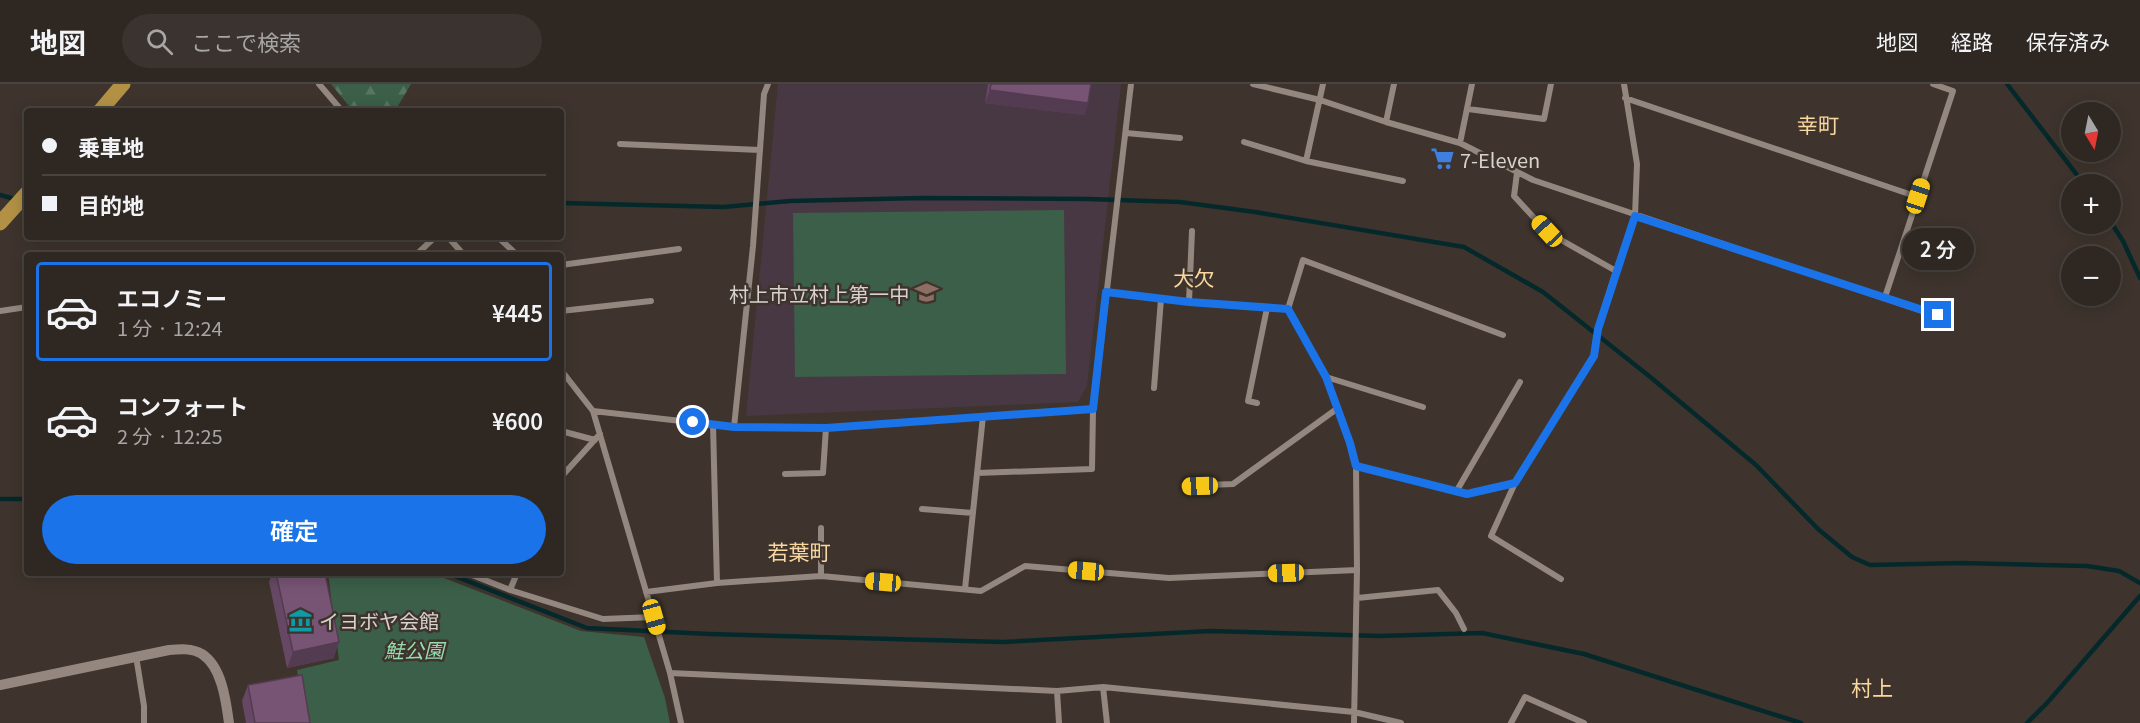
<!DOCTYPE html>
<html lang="ja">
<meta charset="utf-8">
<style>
:root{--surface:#2e2722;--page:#3a332f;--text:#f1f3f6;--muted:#a7a5a5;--line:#494440;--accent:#1a73e8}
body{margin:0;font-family:Georgia,"Noto Sans JP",serif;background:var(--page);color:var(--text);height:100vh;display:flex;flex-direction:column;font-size:22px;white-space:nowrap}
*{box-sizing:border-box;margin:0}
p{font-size:20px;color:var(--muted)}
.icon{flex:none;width:33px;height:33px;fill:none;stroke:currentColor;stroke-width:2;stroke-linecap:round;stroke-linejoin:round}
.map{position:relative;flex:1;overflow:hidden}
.panel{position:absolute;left:24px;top:168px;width:540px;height:324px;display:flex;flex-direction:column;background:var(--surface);border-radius:6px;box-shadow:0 3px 15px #0003,0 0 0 2px var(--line)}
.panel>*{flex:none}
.banner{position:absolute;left:24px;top:24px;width:540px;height:132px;border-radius:6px;box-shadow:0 3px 15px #0003,0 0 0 2px var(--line);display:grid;align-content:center;height:132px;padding:0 18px;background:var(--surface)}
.needle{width:39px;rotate:170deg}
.buttons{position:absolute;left:2061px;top:18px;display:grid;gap:12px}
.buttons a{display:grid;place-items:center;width:60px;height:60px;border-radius:50%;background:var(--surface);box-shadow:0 3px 15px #0003,0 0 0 2px var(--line);font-size:30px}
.end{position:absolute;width:27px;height:27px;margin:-14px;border:8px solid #1a73e8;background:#fff;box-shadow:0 0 0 3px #fff}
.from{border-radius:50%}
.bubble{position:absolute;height:42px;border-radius:21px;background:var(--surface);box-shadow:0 3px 15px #0003,0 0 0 2px var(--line);font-size:20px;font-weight:600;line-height:42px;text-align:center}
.car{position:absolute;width:18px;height:36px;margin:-18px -9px;border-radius:8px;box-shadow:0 0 4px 2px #0007;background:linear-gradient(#f5c518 24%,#345 0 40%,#f5c518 0 76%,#345 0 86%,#f5c518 0)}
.banner b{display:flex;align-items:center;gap:21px;height:57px;font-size:22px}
.banner b+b{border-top:2px solid var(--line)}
.banner i{width:15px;height:15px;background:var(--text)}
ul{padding:10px 0 0;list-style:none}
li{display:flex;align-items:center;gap:18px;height:99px;margin:0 12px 9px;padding:0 6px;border:3px solid transparent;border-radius:6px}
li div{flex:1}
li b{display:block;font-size:22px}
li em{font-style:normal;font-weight:600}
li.current{border-color:var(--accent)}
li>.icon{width:54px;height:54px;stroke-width:1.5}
.action{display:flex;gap:12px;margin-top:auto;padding:12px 18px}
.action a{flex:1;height:69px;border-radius:36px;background:var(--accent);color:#fff;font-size:24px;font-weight:600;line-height:69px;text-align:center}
header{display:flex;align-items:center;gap:36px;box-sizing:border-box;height:84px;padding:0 30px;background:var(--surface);border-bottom:2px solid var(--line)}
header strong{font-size:28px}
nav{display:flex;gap:33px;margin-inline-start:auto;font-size:21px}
.search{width:420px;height:54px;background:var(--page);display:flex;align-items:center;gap:15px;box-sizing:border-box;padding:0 21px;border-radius:33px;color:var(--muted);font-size:22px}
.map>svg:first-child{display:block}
</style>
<header>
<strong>地図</strong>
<div class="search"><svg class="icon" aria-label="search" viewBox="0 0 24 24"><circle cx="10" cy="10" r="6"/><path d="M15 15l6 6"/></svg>ここで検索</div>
<nav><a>地図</a><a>経路</a><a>保存済み</a></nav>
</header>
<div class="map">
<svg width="2140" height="639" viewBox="0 0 2140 639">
<defs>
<pattern id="forest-firs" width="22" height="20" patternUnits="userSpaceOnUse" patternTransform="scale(1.5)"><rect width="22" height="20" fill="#3b5f48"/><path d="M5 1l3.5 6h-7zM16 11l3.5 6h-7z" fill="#577561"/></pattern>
</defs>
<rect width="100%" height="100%" fill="#3e342d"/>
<path fill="#483844" d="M778,0H1121L1087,302L1078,318L746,332Z"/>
<path fill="#3b5f48" d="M1064,126L1066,290L795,293L793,129Z
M328,489H431L581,547L644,553L665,614L670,639H306L297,586L339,576Z"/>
<path fill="url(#forest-firs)" d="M331,0H411L395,27H353Z"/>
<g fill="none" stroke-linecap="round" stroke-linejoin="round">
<path stroke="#05292b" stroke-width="4.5" d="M2007,0L2084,100
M0,111L18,116
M561,119L724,123L790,117L920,114L1088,115L1180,118L1255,128L1464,163L1543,208L1649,292L1756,381L1818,445L1852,473L1870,481L1962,479L2087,482L2119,487L2140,499
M2110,137L2123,157L2140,194
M0,415H27
M447,489L587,544L709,550L1003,558L1210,547L1379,552L1482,549L1584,570L1801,639
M2027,639L2047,619L2140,512"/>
<path stroke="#93877f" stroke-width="6" d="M319,0L342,27
M1253,0L1320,16L1386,38L1460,59L1533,96L1937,232
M1323,0L1306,77L1403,97
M1625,14L1918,113
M1468,25L1544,35L1551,0
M1386,38L1394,0
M1126,49L1180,54
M1244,58L1306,77
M1460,59L1472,0
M620,60L760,66
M1517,89L1514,112L1547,148L1616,187L1635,132L1637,80L1624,0
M448,153L464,171
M498,153L517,171
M416,171L435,153
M561,181L679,165
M1106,208L1189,218L1288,225L1326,293L1350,359L1356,382L1357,486L1354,639
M1885,213L1953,7L1933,0
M1189,218L1192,147
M1288,225L1303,176L1503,251
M0,227L27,223
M561,227L651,217
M561,286L593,327L670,589L681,639
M1326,293L1423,323
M1154,304L1161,215
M1257,319L1248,317L1267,224
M593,327L734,343L826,344L1093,325L1131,0
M713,340L717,499
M734,343L753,162L764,10L768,0
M561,347L595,356
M1356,382L1467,410L1515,399L1491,452L1561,495
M977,389L1092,385L1093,325
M785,390L823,389L826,344
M561,393L600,350
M1515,399L1594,272L1598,245L1616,187
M1184,402L1233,400L1338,324
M1456,408L1520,298
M922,425L973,429
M821,444V492
M467,489L510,506L603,535L654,533
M965,505L983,332
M510,506L517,489
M646,508L717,499L821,492L981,507L1025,482L1169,494L1357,486
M1357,514L1438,506L1456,529L1464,545
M136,572L144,622V639
M670,589L1057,607L1103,603L1354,628L1401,639
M1103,603L1107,639
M1057,607L1059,639
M1511,639L1525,613L1584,639"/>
<path stroke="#93877f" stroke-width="10" d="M0,601L169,566C180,565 192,564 202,570C222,583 226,617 229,639"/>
<path stroke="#b29145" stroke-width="15" d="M100,27L123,0
M0,139L27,109"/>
</g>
<path fill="#664864" d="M988,0H1091L1088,19L1084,31L985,19Z
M272,489H325L334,574L287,584L269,498Z
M248,601L310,639H246L242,617Z"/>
<path fill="#533b51" d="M990,6L1088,19L1084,31L985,19Z
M339,558L334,574L287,584L293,568Z"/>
<path fill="#775474" stroke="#533b51" stroke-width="1.5" d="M991,0H1091L1088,19L990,6Z
M276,489H325L339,558L293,568Z
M302,591L310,639H255L248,601Z"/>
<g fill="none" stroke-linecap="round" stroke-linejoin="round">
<path stroke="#1a73e8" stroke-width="8" d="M693,338L734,343L826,344L1093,325L1106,208L1189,218L1288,225L1326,293L1350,359L1356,382L1467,410L1515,399L1594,272L1598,245L1635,132L1938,231"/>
</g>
<defs>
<symbol id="supermarket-bare" viewBox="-9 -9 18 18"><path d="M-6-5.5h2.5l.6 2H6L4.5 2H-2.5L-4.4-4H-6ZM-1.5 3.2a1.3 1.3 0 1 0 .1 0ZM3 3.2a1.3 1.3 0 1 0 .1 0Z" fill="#3f7fe0" stroke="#3e342d" stroke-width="2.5" paint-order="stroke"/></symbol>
<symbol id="school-bare" viewBox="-9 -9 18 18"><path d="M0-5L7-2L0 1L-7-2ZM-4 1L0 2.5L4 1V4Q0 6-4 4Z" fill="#8d6e63" stroke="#3e342d" stroke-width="2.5" paint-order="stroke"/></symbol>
<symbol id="museum-bare" viewBox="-9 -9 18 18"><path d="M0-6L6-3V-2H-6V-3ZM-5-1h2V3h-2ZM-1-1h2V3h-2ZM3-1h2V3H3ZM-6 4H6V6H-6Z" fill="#0f9aa8" stroke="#3e342d" stroke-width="2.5" paint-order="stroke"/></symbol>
</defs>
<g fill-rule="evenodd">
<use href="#supermarket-bare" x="1426" y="58" width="33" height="33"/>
<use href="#school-bare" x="910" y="192" width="33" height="33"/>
<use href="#museum-bare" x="284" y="520" width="33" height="33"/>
</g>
<g text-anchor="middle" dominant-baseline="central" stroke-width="5" stroke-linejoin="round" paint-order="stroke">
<g font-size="20" fill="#d8d2cd" stroke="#3e342d" text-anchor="start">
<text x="1460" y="75">7-Eleven</text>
<text x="909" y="209" text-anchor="end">村上市立村上第一中</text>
<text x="319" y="536">イヨボヤ会館</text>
</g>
<g font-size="20" font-style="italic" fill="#95dcaf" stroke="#3e342d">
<text x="414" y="565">鮭公園</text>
</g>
<g font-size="21" fill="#f9d8a0" stroke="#3e342d">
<text x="1818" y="40">幸町</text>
<text x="1194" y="193">大欠</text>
<text x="799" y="467">若葉町</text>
<text x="1872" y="603">村上</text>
</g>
</g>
</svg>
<div class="buttons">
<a><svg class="needle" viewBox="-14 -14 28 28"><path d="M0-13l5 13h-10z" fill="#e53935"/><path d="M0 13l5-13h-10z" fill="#a7a5a5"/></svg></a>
<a>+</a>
<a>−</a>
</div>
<i class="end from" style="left:693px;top:338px"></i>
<i class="end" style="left:1938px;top:231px"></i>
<div class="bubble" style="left:1902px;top:144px;width:72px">2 分</div>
<i class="car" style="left:1918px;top:112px;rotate:18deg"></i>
<i class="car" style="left:1547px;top:147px;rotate:317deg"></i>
<i class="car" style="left:1200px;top:402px;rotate:268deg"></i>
<i class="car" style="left:1086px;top:487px;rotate:275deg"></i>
<i class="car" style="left:1286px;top:489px;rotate:268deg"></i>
<i class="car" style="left:883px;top:498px;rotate:275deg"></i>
<i class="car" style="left:654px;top:533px;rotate:164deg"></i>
<div class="banner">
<b><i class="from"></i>乗車地</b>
<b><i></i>目的地</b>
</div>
<section class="panel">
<ul>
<li class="current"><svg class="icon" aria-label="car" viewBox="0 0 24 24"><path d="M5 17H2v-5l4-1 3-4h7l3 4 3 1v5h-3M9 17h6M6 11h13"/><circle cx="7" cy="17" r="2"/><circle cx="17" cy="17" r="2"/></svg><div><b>エコノミー</b><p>1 分 · 12:24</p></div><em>¥445</em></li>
<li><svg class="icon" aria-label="car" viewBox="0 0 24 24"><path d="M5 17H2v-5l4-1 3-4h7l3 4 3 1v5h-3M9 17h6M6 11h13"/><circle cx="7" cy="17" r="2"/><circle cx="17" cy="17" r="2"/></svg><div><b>コンフォート</b><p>2 分 · 12:25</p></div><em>¥600</em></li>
</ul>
<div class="action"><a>確定</a></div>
</section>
</div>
